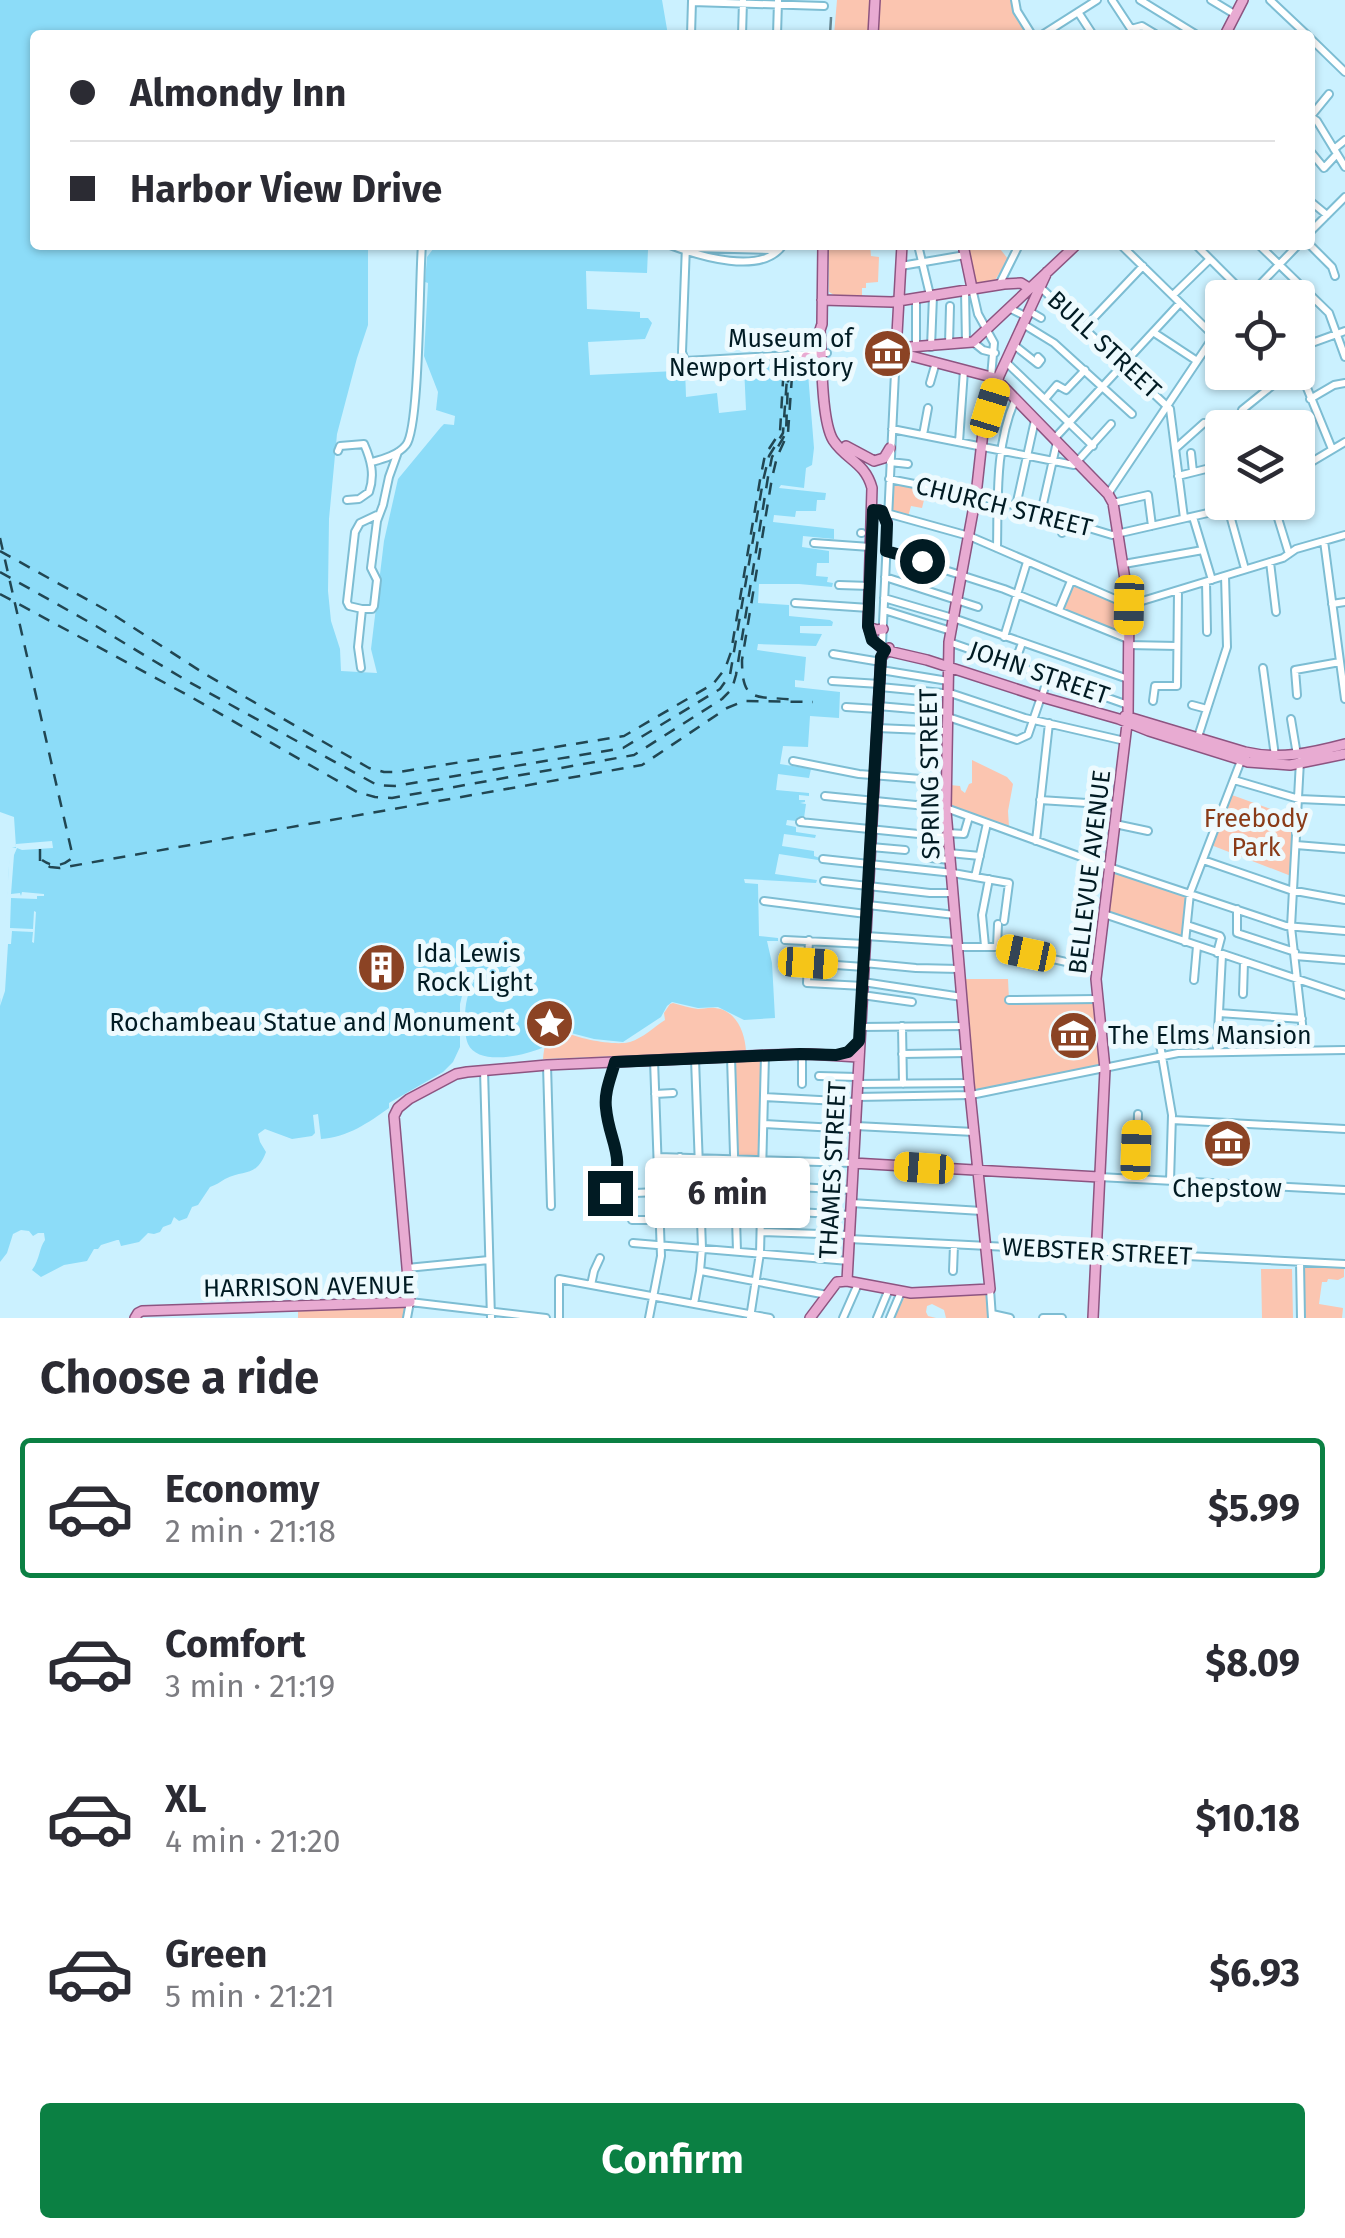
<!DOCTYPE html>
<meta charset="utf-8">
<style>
:root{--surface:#fff;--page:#f2f2f3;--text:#2b2b33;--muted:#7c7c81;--line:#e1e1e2;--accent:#0b8043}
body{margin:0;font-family:"Fira Sans",sans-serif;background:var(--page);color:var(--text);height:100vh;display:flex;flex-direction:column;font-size:38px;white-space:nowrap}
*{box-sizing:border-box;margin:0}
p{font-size:32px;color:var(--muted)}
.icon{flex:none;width:55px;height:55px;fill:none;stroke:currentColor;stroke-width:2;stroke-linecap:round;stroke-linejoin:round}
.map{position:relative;height:1318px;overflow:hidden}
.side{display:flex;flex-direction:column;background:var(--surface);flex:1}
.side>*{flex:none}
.banner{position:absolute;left:30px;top:30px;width:1285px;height:220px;border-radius:10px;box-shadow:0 2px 8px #0004;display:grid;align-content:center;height:220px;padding:0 40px;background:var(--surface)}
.buttons{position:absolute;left:1205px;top:280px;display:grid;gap:20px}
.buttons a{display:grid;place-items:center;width:110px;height:110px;border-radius:10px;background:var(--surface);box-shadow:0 2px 8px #0004;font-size:50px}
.end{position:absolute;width:45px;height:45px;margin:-22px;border:12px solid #011b23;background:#fff;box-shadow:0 0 0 5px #fff}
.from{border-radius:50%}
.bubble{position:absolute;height:70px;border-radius:10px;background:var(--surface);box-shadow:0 2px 8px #0004;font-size:32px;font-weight:700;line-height:70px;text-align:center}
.car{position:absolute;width:30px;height:60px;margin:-30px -15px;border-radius:12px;box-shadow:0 0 8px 2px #0007;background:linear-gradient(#f5c518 24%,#345 0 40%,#f5c518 0 76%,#345 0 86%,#f5c518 0)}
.banner b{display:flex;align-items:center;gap:35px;height:95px;font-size:38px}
.banner b+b{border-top:2px solid var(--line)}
.banner i{width:25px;height:25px;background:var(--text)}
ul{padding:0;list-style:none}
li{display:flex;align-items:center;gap:30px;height:140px;margin:0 20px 15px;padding:0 20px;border:5px solid transparent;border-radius:10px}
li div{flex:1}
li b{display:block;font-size:38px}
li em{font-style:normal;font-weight:700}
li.on{border-color:var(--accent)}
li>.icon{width:90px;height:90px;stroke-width:1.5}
h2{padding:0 40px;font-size:45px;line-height:120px}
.button{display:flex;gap:20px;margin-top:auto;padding:20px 40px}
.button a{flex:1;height:115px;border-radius:10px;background:var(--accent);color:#fff;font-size:40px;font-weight:700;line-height:115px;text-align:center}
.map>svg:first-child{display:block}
</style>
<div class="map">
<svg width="1345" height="1318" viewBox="0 0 1345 1318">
<rect width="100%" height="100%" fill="#cbf1ff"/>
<path fill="#fbc5b0" d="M837,0H873L871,35H834Z
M878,0H1013L1029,35H877Z
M829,245H870L871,256L879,257L878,282L866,283V288H862V298L836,296L829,292Z
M978,245H997L1008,259L994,282L975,286L968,249Z
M892,481L973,496L972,503L957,500L953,501L952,505L924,500L922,508L911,506L908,517L892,512L891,509Z
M1072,584L1125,607L1126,631L1121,633L1063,609Z
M972,760L1007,777L1013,784L1008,811L1009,827L950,806V785L960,786L961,790L965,793L969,784L972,783Z
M1232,795L1295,818L1291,876L1211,845Z
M1113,871L1187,895L1183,937L1108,911Z
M963,979H1008L1009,1000L1094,1001L1101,1067L973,1092Z
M673,1003C681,1005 690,1008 698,1009C703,1009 709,1007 715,1008C736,1010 745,1032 746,1051L543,1059C544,1046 548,1037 546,1024L554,1021C558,1027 559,1029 565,1032C579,1039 615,1046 630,1042C643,1038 654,1027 665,1020L664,1013L670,1004Z
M763,1058L760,1155L738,1156L734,1060Z
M1304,1265L1344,1267V1277L1338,1280L1328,1279L1327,1282H1322L1319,1304L1343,1308L1342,1318H1305Z
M1261,1269H1292L1293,1318H1262Z
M969,1294H987L990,1318H946L944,1310L932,1304L927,1306L926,1312L928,1316L936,1318H893L903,1296Z
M406,1305L404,1318H298V1308Z"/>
<path fill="#8cdcf8" d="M0,0H662L668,35H35V245H368V325L357,358L337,434L329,519L328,591L331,621L340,649L341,671L377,673L371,649L384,541L398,479L441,427L444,424L454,425L455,416L436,410L438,392L424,356L428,283L425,282L427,257L436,245H590V248L648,250L647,273L586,271L587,309L640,312V318H648L652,323L645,339L588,342L590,375L676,371L677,367L685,368L686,397L717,393L719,413L746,410L744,366L807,361L814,448L812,465L806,468L804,488L781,485L779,488L826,493L825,500H817L816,511H796L795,517L774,515L773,522L834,529V539L803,536L802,547L829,551V563H817L816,576L828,577L827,582L833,583L832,587L799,584H759L758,603L789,605V616L830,620L833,622L832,626H800V633L822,634L816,646L758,644L757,650L806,657L804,681L795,680V687L840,692L839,718L810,716L808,747L783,746L780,764L811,769L809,778L778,774L776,790L809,793V796L799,795V800H805V802L800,803L806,804L804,818L798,817L797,821L787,820L786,825L796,827V832L816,835L815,838L784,834L782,846L814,851V856L820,858L818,860L779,854L775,874L817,880L816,883L744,879L745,883L758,884L759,936L778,938V941H767L772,963L775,1018L744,1020L718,1007L698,1008L672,1002L667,1006L661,1017L623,1042L594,1039L571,1033L549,1018L546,1021V1037L542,1048C523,1056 478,1066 468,1044C465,1037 465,1027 465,1020C465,1005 467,994 474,981L469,977L466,980L460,1004V1047L453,1062L443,1072L389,1103V1108C368,1123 348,1137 321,1139L318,1114L313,1115L315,1133L312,1136L292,1139L265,1129L258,1134L260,1142L266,1152C256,1178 245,1169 225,1179C220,1182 216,1185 210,1187L198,1205L192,1207L187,1218L179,1221L174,1217L171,1224L163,1227L160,1232L154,1234L148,1233L139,1242L121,1246L119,1240H117L101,1245L98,1249H94L87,1261L64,1265L41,1277L32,1270C40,1259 39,1248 45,1240L44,1233H38L33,1236L29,1231L21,1230L13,1234L7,1253L0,1262V1001L4,987L9,866L12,848L16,847L14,817L0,812Z"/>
<path fill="#cbf1ff" d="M52,841L53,848L22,850L17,848L14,855L11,894L20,893L21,896L22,892L44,894V896H37V899L11,898L10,928L33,929L34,911L36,912L34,943L32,942L33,932L12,931L11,944H8L5,991L0,1006L10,848H16V844Z"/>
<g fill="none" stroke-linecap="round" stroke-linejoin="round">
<path stroke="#214652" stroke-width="2.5" stroke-dasharray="12 10" stroke-linecap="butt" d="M792,376L788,433L777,457L772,478L742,660C742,705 756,695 795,700
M0,538L72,853V858C62,867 52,867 42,860
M0,551L106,610L205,674L369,768L384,772H399L624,736L713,684L725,669L731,652L760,480L765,455L780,432L783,381L785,376L791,375
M0,572L96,626L189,682L377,785L395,786L623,748L720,689L730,675L763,481L769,456L783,433L787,378
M0,594L191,697L357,792L375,797L392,798L634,755L722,699L732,689L736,675L768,477L772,457L786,433L788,381L792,375
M40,849V861L50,867L60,868L642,765L727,708L744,701L813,702"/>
<defs>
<path id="minor" d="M1015,0L1017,11L1032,35
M1112,0L1135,35
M1140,0L1197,35
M1211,0L1236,15
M1270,0L1307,35
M692,2L824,6
M1078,12L1093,35
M1131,29L1142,26L1157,35
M691,35L692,1
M742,35L743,1
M777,35L778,1
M1042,35L1097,0
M1310,38L1345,72
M1310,116L1317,121L1345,167
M1311,116L1329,94
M1334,149L1345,140
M1310,151L1324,168L1337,154
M1310,201L1327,215
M1310,232L1345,197
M670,245C699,256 762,276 783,245
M686,245L682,352L685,361L827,353
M918,245L930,295
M1121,245L1214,336
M1196,245L1249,298
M1259,245L1329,313L1345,357
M1310,245L1332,267L1335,276
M694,248L771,250L772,245
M901,266L965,255
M999,285L1019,245
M1040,287L1170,409L1184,518
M972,288L978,314L994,343L991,377
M965,290L966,343
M1173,295L1210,259
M1247,298L1298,245
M916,299V347
M1009,308L1027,317
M1029,311L1041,318
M1023,324L1054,343L1132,414
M1085,327L1143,266
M1153,332L1197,361
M1210,341L1222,349
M973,342L983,350L995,353
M949,344L950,306
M1014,345L1038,364L1041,360L1038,357
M931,347L933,296
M1298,348L1345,331
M1006,362L1093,446
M1298,366L1332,449
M1253,372L1267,390
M930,383L936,362
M1045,399L1057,385L1066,390L1085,370
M1310,399L1334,385L1345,383
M1246,428L1241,414L1242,410L1289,372
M892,429L1074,465L1111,424
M923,435L928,408
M1054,439L1180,303
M959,442L964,370
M1176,448L1204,423
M338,451L340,446L364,444C371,460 375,475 369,492L359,499L347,500
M1191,453L1193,472
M372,462C383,459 398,455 406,445C420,428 419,277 422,245
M890,462L908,464
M1298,470L1345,442
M1178,476L1222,465
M889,479L996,500L1112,535L1234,507L1244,502
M1108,494L1222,324
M1273,502L1289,554
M1113,503L1148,495L1152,526
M1016,506L1035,420
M1228,508L1245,569
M1041,513L1057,442
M890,514L969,536L1129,605L1283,558L1296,549L1345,535
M1193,517L1212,580
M861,533H862
M1062,533L1065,521
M1324,541L1345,699
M814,543L870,547
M997,548C998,498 995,446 1015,400
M886,551L1004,589L1128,639
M1270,562L1276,612
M1124,564L1203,550
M885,577L978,607
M1206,582L1207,632
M839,585L870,586
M884,598L956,619L1128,679
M795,603L869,608
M1332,604L1345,602
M362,609H372L374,606L377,580L371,568L377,521L383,505L389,477L398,452
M362,609L349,606L347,602L355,532L360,523L377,515
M884,610L951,631
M1059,610L1071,581
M1004,637L1027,562
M949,642L1128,705
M882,644L896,352
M1128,645L1177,646
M833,654L881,662
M1014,665L1022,643
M361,668L358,647L362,609
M1263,668L1275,756
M881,670L948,681
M832,681L880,684
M880,687L953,694L1025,718L1125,741
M1043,693L1048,677
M1297,695L1295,670L1340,662
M1153,701L1155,686H1177L1178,591
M1192,705L1207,709
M878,706L948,712
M846,707L878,709
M948,717L1017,740L1028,735L1041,697
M1291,719L1297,755
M877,728L948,731
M1197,740L1227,647L1225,576
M793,761L859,774L946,781
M1300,761L1291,927L1305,1050
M1234,780L1299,799L1345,801
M825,796L946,808L1109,867L1286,926L1345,931
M1040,800L1118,805
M802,821L800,822L948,837
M1115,824L1148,831
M948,833L964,834L969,817
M1036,841L1049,723
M1296,845L1345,849
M871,847L905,850
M949,853L980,856
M931,858L950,860
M823,859L953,873L1009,883L1004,921
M1203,860L1290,890L1345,900
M975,877L987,823
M824,881L930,893H953
M764,901L866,914
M868,905L955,915
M1237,909V933L1295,952
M1104,914L1345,995
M1187,925L1220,936L1221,938L1217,953
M866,936L957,942
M785,940L865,944
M809,940L807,983L863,986
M1185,942L1190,893L1242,758
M985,946L982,915L989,879
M957,947H1000L1097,969
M997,947L998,924
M1295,956L1345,960
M808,963L864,967
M864,963L916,968L959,969
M1194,980L1197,946
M863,982L962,997
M1243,994L1244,962
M862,995L912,1002
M1009,1000L1097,999
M1219,1013L1302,1019
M902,1026L903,1084
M860,1027L964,1026
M1158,1033L1172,1115L1170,1181
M1217,1051L1222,955
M902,1054L967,1053
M731,1057L737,1251
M547,1065L551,1206
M484,1070L491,1318
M819,1076L857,1077
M802,1084V1054
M857,1084L969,1083
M655,1094L673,1093
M764,1097L856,1102
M856,1097L971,1095L1178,1053L1345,1050
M1172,1120L1345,1129
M764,1124L854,1129
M856,1126L974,1132
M658,1157L853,1163
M680,1157V1173
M1099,1177L1345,1190
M1136,1179L1138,1114
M762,1185L852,1190
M610,1193C626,1156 610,1143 606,1108C604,1092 611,1077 615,1062
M635,1193L658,1192
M851,1203L982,1211
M762,1210L850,1215
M632,1220H659
M761,1232L849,1235
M849,1239L1345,1264
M633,1243L849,1261
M1300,1262L1301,1318
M407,1268L489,1260
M701,1271L827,1295
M953,1271L954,1245
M591,1285L594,1271L600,1258
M990,1289L992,1318
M694,1304L700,1271L702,1248L695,1059
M992,1314L1010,1318
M407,1318L410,1302L546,1318
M559,1318V1279L770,1318
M649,1318L661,1256L654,1060
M750,1318L760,1253L765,1055
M843,1318L858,1284
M877,1318L889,1289
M890,1318L901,1292
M1043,1318H1062"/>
<path id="major" d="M873,35L875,0
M1225,35L1243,0
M823,245L822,324L820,330C822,356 821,420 833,440C846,460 865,462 872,488L868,626L873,640L884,650L927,660L1038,696L1119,719L1149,731L1248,762L1290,765L1345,754
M902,245L896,352L995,378L1108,494L1113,503L1129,605L1128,716L1096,979L1105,1069L1093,1318
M963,245L972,288
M822,300L892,302L1004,284L1021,283L1029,288
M897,348L973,342L1076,245
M806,357L816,361L823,369
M846,446L874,461L884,458L890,448
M879,510L883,513L887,523
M868,626L876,630L883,629
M1125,716L1245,752C1279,760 1311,753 1345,744
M853,1163L1099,1177
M847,1281L911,1293L990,1289L969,1083L946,811L949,642L976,495L983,432L999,376L1047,272
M847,1281L881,658L889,648
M135,1318L138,1313L142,1311L410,1302L394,1116L398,1108L409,1099L456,1074L467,1072L547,1065L769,1055L809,1054L858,1057
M810,1318L837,1282L847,1281"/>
</defs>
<use href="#minor" stroke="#7dbdd3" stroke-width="10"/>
<use href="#major" stroke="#8d5481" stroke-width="12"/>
<use href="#minor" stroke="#fff" stroke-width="6"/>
<use href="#major" stroke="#e8abd2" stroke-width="9"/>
<path stroke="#658590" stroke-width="2.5" stroke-dasharray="18 18" stroke-linecap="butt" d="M830,35L832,0"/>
</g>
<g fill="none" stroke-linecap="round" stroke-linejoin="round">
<path stroke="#011b23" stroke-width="12" d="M610,1193C627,1155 609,1143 606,1108C604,1092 611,1077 615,1062L800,1054L836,1055L848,1052L859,1041L881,657L885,650L872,640L868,626L873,510L882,511L887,524L886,551L922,561"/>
</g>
<defs>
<symbol id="museum-disc" viewBox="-11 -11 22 22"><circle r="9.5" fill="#8b4324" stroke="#edfafe"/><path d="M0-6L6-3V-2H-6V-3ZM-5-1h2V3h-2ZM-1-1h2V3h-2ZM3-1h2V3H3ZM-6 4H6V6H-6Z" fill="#fff"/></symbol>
<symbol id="building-disc" viewBox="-11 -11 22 22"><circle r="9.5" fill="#8b4324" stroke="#edfafe"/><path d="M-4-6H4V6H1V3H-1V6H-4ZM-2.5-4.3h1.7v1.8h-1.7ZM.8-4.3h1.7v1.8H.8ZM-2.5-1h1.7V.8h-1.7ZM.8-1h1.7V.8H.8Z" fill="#fff"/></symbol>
<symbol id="sight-disc" viewBox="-11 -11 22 22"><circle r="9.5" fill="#8b4324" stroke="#edfafe"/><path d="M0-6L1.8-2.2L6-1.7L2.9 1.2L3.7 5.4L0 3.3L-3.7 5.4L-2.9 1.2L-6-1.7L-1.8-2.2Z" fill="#fff"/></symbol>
</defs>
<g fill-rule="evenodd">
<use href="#museum-disc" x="860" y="326" width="55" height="55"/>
<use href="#building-disc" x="354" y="940" width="55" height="55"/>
<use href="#sight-disc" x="522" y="996" width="55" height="55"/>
<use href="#museum-disc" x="1046" y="1008" width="55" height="55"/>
<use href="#museum-disc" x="1200" y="1116" width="55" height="55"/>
</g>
<g text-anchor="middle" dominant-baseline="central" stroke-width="10" stroke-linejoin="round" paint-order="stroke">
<g font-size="25" fill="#011b23" stroke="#edfafe" text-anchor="end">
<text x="853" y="339">Museum of<tspan x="853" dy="29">Newport History</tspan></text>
<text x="416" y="954" text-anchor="start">Ida Lewis<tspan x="416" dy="29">Rock Light</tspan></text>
<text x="515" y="1023">Rochambeau Statue and Monument</text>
<text x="1108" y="1036" text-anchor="start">The Elms Mansion</text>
<text x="1227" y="1189" text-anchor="middle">Chepstow</text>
</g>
<g font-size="25" fill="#011b23" stroke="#edfafe">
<text transform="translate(1104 345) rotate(43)">BULL STREET</text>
<text transform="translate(1004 507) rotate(14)">CHURCH STREET</text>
<text transform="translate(1039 673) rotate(19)">JOHN STREET</text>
<text transform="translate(930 774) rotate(-91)">SPRING STREET</text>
<text transform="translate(1090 872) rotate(-83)">BELLEVUE AVENUE</text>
<text transform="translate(833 1170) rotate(-87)">THAMES STREET</text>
<text transform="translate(1097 1252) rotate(3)">WEBSTER STREET</text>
<text transform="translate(309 1287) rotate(-1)">HARRISON AVENUE</text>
</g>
<g font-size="25" fill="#8a3b18" stroke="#edfafe">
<text x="1256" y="819">Freebody<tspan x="1256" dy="29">Park</tspan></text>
</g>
</g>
</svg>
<div class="buttons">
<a><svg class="icon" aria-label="locate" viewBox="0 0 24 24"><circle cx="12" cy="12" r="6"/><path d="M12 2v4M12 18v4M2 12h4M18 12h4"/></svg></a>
<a><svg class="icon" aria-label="layers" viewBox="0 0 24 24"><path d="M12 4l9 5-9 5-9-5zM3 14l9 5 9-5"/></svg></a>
</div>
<i class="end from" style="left:922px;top:561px"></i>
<i class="end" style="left:610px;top:1193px"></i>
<div class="bubble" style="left:645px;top:1158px;width:165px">6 min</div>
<i class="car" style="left:990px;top:408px;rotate:17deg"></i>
<i class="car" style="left:1129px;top:605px;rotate:181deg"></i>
<i class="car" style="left:1026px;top:953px;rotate:282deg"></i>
<i class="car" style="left:808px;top:963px;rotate:94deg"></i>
<i class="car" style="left:1136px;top:1150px;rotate:2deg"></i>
<i class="car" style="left:924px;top:1168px;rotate:274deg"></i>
<div class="banner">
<b><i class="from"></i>Almondy Inn</b>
<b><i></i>Harbor View Drive</b>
</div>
</div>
<section class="side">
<h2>Choose a ride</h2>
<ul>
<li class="on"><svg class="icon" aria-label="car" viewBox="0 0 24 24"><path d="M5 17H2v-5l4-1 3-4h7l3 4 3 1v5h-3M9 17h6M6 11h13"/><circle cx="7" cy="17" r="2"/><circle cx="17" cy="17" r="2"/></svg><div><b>Economy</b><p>2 min · 21:18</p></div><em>$5.99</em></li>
<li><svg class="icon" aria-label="car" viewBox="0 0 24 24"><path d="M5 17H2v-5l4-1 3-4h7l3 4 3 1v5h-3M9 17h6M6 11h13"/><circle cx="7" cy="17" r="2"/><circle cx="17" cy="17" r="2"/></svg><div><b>Comfort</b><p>3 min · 21:19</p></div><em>$8.09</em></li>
<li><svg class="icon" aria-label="car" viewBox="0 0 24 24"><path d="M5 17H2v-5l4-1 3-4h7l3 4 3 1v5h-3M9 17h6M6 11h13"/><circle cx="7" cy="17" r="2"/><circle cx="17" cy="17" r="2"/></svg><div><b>XL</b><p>4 min · 21:20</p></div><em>$10.18</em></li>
<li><svg class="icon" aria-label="car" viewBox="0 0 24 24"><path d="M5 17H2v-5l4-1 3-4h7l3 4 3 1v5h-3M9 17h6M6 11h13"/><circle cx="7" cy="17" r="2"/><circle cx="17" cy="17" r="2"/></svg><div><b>Green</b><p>5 min · 21:21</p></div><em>$6.93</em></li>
</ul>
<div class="button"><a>Confirm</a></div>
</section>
